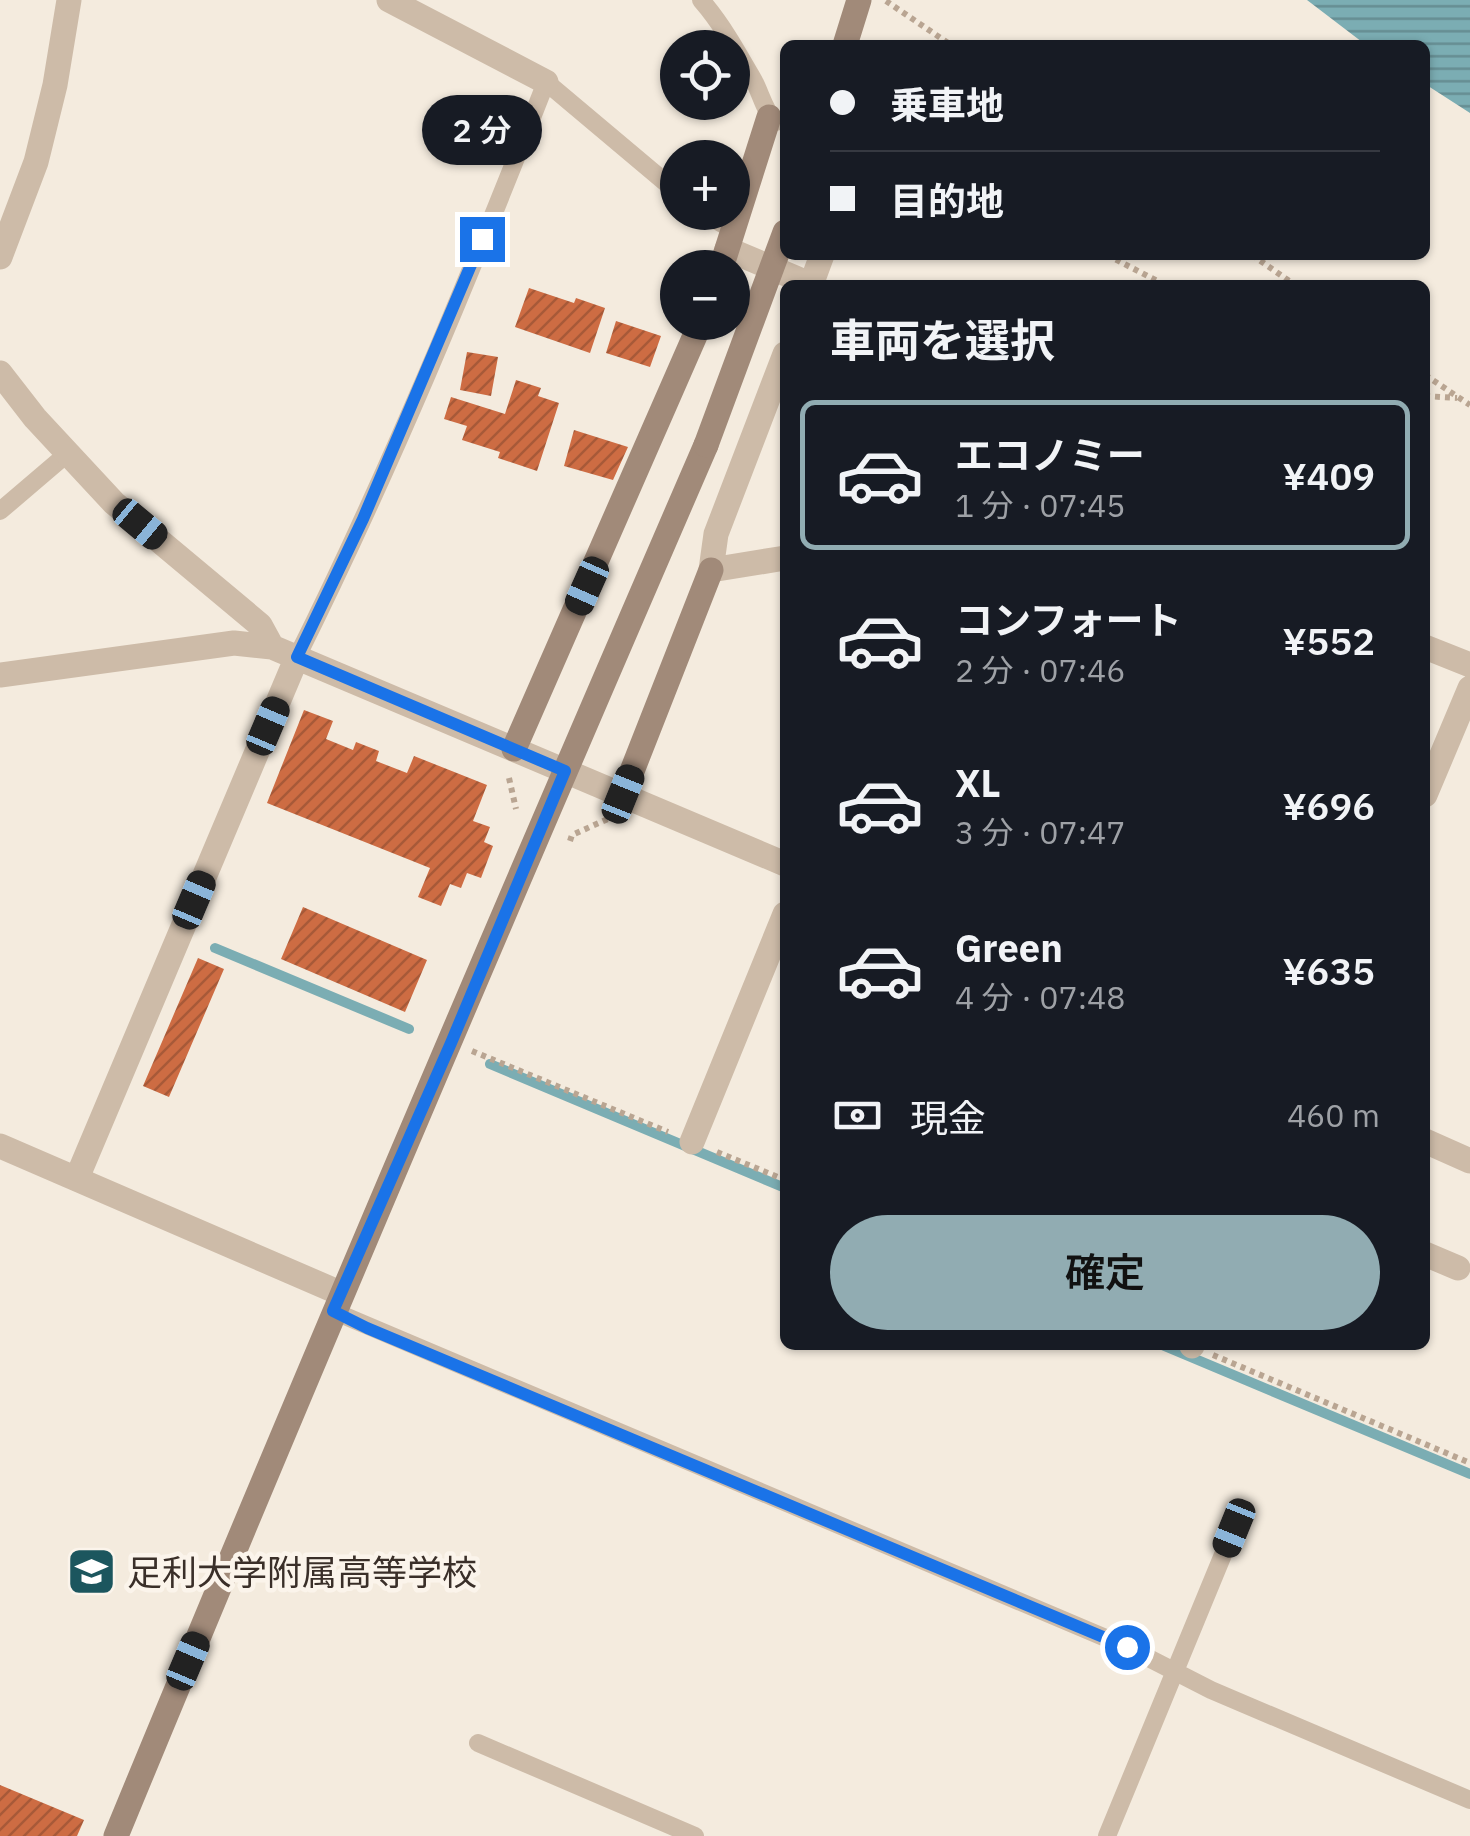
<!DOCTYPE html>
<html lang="ja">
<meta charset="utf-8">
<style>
:root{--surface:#171b24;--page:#242831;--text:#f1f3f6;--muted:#9ea1a6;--line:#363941;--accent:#91acb2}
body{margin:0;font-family:"IBM Plex Sans","Noto Sans JP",sans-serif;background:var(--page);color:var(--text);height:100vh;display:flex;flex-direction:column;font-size:38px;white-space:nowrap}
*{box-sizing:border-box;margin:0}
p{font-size:32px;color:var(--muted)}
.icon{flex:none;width:55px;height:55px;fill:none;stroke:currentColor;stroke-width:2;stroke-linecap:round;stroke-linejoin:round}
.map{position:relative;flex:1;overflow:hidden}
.panel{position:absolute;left:780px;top:280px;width:650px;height:1070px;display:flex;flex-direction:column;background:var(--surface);border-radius:15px;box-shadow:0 2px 8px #0004}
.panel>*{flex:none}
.guide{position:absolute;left:780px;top:40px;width:650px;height:220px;border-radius:15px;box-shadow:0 2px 8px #0004;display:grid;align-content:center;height:220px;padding:0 50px;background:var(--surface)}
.fabs{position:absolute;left:660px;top:30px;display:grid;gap:20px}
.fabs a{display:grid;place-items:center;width:90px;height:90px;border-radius:50%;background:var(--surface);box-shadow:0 2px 8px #0004;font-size:50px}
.end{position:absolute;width:45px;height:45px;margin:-22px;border:12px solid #1a73e8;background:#fff;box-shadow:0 0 0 5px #fff}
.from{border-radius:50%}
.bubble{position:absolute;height:70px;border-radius:35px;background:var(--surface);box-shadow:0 2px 8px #0004;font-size:32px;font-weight:600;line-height:70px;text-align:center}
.car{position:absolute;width:30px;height:60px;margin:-30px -15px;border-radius:12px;box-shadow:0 0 8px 2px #0007;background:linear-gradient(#222 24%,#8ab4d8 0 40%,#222 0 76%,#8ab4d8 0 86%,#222 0)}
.guide b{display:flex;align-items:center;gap:35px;height:95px;font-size:38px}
.guide b+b{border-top:2px solid var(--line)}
.guide i{width:25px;height:25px;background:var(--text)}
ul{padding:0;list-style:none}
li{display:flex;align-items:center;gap:30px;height:150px;margin:0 20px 15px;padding:0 30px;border:5px solid transparent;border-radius:15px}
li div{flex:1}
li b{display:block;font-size:38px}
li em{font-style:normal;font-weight:600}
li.on{border-color:var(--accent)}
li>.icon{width:90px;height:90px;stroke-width:1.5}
h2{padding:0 50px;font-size:45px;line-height:120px}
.pay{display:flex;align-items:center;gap:25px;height:110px;padding:0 50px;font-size:38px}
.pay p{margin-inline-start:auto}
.primary-button{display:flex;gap:20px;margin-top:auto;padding:20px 50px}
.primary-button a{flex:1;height:115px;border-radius:60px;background:var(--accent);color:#111;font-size:40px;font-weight:600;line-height:115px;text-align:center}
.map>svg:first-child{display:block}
</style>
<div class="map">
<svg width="1470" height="1836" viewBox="0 0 1470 1836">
<defs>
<pattern id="water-rules" width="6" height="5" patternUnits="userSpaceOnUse" patternTransform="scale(2.5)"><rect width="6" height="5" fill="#7badb3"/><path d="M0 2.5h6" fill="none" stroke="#668d92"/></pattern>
<pattern id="building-hatch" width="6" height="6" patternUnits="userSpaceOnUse" patternTransform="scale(2.5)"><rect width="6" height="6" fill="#cd6c43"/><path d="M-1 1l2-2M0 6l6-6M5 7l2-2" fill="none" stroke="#a75938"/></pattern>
</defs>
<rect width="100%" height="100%" fill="#f4ebde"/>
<path fill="url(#water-rules)" d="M1307,0H1470V113L1425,84V45H1366Z"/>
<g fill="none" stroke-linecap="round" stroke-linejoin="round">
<path stroke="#7badb3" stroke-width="10" d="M215,948L409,1029
M490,1064L785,1188
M1162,1345L1470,1474"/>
</g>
<path fill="url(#building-hatch)" d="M529,288L574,303L576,298L605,308L590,353L515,327Z
M616,321L661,336L650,367L606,353Z
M467,352L498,357L491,396L460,390Z
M516,380L541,388L538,396L559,403L537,471L498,458L500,452L462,440L467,426L444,419L451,397L505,414Z
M574,430L628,447L613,480L564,466Z
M304,710L333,721L326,739L353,750L356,742L379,751L376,761L407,773L414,756L487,785L473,821L490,827L484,842L493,846L481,878L467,873L461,888L450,884L441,906L418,897L430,868L267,803Z
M303,907L427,960L405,1012L281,959Z
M198,958L224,969L169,1097L143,1086Z
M0,1785L84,1820L77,1836H0Z"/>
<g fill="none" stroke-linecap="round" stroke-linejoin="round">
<path stroke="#b9a592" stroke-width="6" stroke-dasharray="5 5" stroke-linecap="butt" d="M886,1L951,45
M1107,255L1165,285
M1252,255L1295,285
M1425,375L1470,405
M1425,396L1457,398
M509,778L516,809
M570,841L572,835L610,818
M472,1051L668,1132
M717,1152L785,1180
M1213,1355L1470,1463"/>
<path stroke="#cdbba8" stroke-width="18" d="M701,0C722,24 738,53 754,81C761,94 765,113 776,122
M701,212L733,230
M0,511L68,453
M297,657C390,470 470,276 546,82L678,193
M333,1311L1127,1647L1211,1690L1470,1800
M478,1743L695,1836
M1107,1836L1234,1528"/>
<path stroke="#cdbba8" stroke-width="25" d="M389,0L546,82
M727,249L812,285
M0,257L36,162L55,85L69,0
M811,285L822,255
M785,354L716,534L711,570L785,558
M0,373L35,418L114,503L260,625L272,647
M1425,647L1470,665
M0,675L234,643L272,647L785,864
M1425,795L1470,688
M1425,1141L1470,1161
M692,1142L785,914
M0,1146L340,1293
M77,1178L297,657
M1425,1254L1458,1268
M1192,1346V1345"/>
<path stroke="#a18a79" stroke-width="25" d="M845,45L859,0
M721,268L769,117
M514,749L701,322
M623,794L711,570
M116,1836C308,1370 506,907 706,445"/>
<path stroke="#a18a79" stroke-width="25" d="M706,445L785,232"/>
</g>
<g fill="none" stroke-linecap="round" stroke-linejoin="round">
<path stroke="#1a73e8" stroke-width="12" d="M482,239L363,519L297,657L565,771L451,1043L333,1311L367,1328L1127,1647"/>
</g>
<defs>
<symbol id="school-square" viewBox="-11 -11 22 22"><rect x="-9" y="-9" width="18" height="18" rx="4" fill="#1c565e" stroke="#fbf4eb"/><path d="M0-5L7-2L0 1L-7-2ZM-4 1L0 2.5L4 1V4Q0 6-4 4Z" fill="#fff"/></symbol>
</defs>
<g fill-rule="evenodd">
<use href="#school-square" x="64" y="1544" width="55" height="55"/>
</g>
<g text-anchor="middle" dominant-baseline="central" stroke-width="9" stroke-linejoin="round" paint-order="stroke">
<g font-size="35" fill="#3a2f29" stroke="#fbf4eb" text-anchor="start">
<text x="127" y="1572">足利大学附属高等学校</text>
</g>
</g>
</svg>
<div class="fabs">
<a><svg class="icon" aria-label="locate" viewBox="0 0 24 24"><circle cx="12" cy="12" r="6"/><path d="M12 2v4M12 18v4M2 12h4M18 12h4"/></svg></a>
<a>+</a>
<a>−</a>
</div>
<i class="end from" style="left:1127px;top:1647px"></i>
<i class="end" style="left:482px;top:239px"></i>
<div class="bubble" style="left:422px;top:95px;width:120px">2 分</div>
<i class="car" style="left:140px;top:524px;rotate:130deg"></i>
<i class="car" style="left:587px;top:586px;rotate:204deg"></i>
<i class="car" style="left:268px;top:726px;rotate:23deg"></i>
<i class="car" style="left:623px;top:794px;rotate:22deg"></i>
<i class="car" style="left:194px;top:900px;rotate:23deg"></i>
<i class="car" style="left:1234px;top:1528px;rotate:202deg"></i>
<i class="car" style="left:188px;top:1661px;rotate:23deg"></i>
<div class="guide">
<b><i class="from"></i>乗車地</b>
<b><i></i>目的地</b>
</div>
<section class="panel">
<h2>車両を選択</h2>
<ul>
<li class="on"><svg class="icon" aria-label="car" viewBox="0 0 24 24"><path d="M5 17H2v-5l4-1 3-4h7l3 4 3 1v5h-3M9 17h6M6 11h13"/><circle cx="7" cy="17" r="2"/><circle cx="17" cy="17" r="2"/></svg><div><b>エコノミー</b><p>1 分 · 07:45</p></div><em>¥409</em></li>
<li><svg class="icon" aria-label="car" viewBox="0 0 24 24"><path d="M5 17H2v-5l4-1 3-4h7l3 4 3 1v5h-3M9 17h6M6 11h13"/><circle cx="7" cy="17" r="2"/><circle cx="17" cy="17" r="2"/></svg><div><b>コンフォート</b><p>2 分 · 07:46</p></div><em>¥552</em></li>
<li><svg class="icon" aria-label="car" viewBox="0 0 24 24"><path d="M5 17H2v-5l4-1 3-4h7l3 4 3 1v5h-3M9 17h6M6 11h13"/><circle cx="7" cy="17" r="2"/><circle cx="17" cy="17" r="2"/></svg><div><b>XL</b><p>3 分 · 07:47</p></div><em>¥696</em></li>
<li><svg class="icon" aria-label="car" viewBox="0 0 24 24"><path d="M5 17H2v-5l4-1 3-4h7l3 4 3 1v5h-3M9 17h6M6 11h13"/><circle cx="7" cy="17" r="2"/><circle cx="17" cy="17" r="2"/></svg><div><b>Green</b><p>4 分 · 07:48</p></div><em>¥635</em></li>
</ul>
<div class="pay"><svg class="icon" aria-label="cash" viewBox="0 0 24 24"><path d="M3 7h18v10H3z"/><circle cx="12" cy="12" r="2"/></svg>現金<p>460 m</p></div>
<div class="primary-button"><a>確定</a></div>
</section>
</div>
